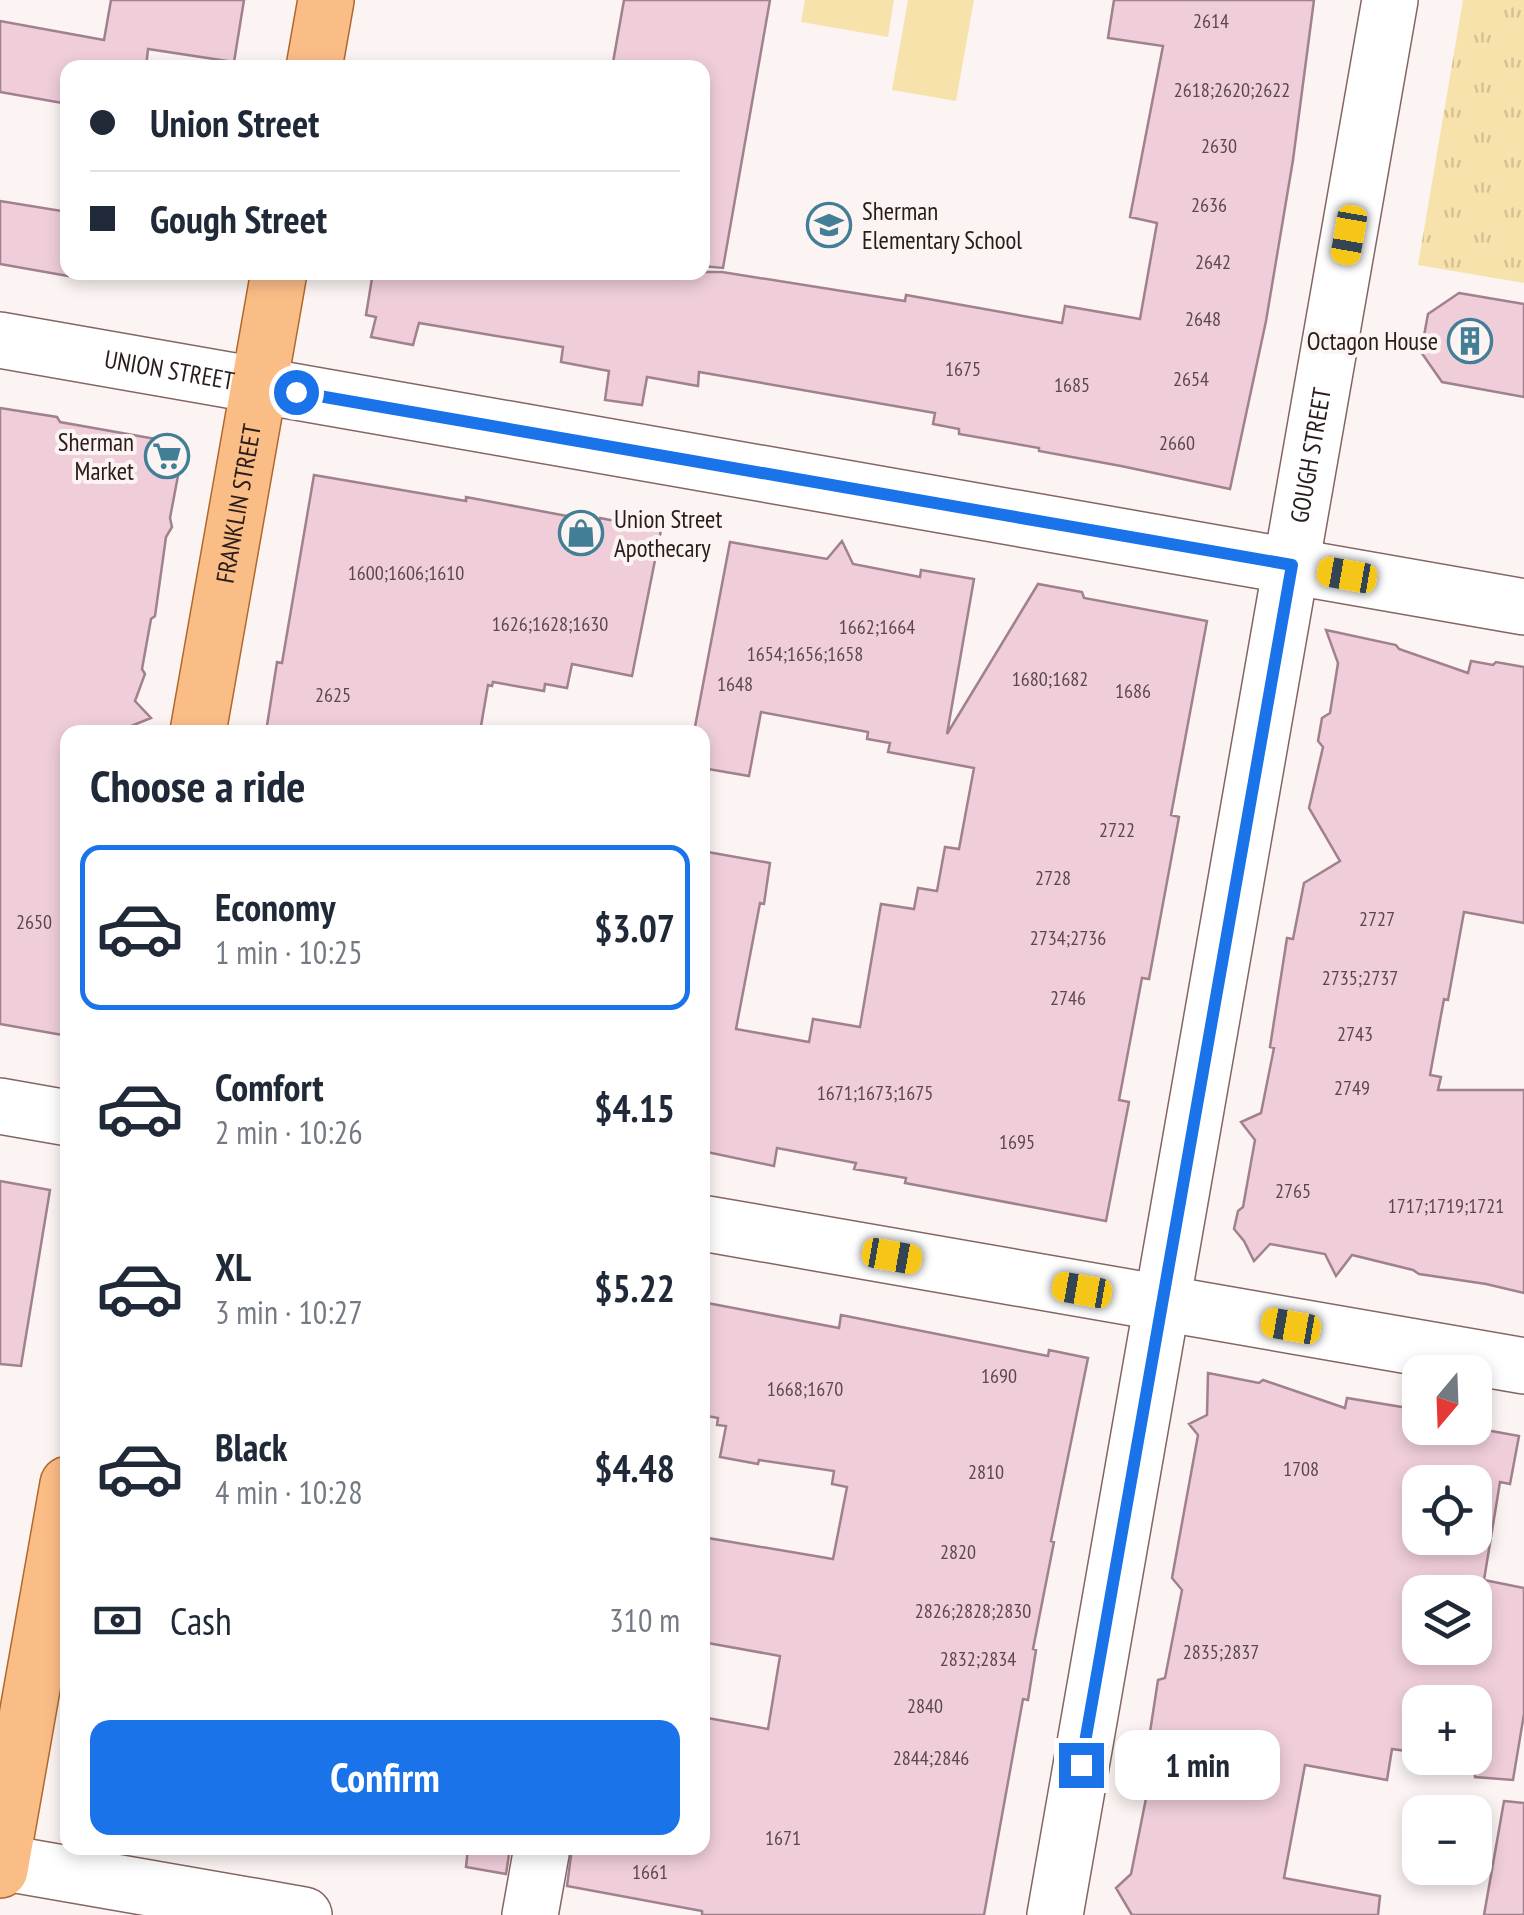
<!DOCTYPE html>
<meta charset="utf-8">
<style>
:root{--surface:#fff;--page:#f6f6f7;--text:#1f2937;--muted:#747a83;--line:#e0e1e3;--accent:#1a73e8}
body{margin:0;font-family:"PT Sans Narrow",sans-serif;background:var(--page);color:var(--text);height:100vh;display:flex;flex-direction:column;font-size:38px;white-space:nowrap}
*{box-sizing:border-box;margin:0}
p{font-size:32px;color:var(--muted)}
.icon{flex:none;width:55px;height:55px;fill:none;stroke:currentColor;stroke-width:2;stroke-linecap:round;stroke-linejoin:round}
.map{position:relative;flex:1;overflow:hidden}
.sheet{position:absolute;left:60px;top:725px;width:650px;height:1130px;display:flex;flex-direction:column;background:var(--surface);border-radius:20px;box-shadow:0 5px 15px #0003}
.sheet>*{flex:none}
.guide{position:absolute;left:60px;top:60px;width:650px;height:220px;border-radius:20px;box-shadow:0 5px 15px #0003;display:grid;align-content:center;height:220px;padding:0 30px;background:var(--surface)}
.needle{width:65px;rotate:199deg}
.fabs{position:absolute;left:1402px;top:1355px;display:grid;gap:20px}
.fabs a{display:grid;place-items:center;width:90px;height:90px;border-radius:20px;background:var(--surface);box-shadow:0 5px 15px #0003;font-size:50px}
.end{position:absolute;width:45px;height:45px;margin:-22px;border:12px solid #1a73e8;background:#fff;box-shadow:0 0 0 5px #fff}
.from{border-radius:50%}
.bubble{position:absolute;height:70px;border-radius:20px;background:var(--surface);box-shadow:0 5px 15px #0003;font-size:32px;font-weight:800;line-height:70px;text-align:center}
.car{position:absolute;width:30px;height:60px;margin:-30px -15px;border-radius:12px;box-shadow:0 0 8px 2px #0007;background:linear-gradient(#f5c518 24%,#345 0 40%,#f5c518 0 76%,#345 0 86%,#f5c518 0)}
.guide b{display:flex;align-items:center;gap:35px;height:95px;font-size:38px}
.guide b+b{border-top:2px solid var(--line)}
.guide i{width:25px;height:25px;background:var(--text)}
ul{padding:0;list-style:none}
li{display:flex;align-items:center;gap:30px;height:165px;margin:0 20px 15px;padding:0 10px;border:5px solid transparent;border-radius:20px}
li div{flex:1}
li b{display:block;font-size:38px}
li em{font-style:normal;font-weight:800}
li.on{border-color:var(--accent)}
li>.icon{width:90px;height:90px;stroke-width:1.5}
h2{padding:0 30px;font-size:45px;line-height:120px}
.pay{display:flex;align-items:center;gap:25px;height:110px;padding:0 30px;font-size:38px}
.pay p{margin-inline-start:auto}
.button{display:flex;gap:20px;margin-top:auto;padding:20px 30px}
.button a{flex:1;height:115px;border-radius:20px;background:var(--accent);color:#fff;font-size:40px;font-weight:800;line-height:115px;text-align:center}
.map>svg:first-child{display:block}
</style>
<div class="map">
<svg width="1524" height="1915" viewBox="0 0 1524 1915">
<defs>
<pattern id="park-tufts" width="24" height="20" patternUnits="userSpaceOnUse" patternTransform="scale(2.5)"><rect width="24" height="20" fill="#f8e2ab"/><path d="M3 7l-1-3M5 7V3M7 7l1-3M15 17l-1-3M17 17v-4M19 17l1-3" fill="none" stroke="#d5c193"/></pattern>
</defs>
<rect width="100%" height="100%" fill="#fbf4f3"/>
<path fill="url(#park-tufts)" d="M1463,0H1524V283L1418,265Z"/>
<path fill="#f8e2ab" d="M805,0H894L888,37L801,22Z
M908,0H974L956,101L892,90Z"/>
<path fill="#efceda" stroke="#a0818d" stroke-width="2.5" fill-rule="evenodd" d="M111,0H244L234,62L148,49L146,68H68V104L0,92V21L104,40Z
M624,0H770L723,268L702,266V68H612Z
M1114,0H1314L1293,160L1266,321L1230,489L1121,466L1039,451V448L959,434V429L933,424L935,413L699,372L698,386L647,377L642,405L605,400L609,371L561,362L563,347L419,323L413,345L371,337L376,317L366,315L373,272H722L905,301L906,295L1062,323L1065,306L1140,319L1157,223L1130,217L1163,46L1108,38Z
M0,201L68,212V276L0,264Z
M1459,293L1524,304V397L1442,382L1421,352L1428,314Z
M0,408L57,417L60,422L184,444L170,518L172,527L166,537L155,616L151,619L142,669L145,674L135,701L151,718L131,726V732H68V1036L0,1024Z
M314,475L466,501V497L599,522L600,518L661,530L632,676L572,664L567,688L545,684L544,691L493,682L492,686L488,685L480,732H266L277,662L282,663Z
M842,541L853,564L920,577L921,570L974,579L947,734L1038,584L1082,592L1084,598L1207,621L1171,815L1179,817L1149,979L1142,978L1119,1100L1129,1102L1106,1221L905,1183L906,1178L854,1169L856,1163L777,1148L774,1166L702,1151V851L770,863L764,904L760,903L736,1029L809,1042L813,1019L860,1027L881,904L914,909L918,888L937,891L945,847L959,849L974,768L888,752L890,743L867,739L868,732L761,712L749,776L702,768V732H694L730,542L827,559Z
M1326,630L1396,645L1399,649L1468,673L1471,661L1493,665L1496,662L1524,667V923L1464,912L1448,1000L1444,999L1430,1075L1441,1077L1438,1090H1524V1293L1486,1284L1419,1274L1413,1270L1352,1255L1336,1276L1325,1254L1270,1244L1254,1261L1244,1241L1234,1229L1238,1211L1243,1207L1255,1140L1241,1122L1261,1113L1274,1048L1270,1047L1287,938L1293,939L1304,883L1340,861L1309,808L1323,747L1318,741L1322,718L1330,713L1338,663Z
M0,1181L50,1190L21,1366L0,1364Z
M702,1302L839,1328L841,1315L1048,1356L1049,1350L1088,1358L1051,1541L1054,1542L1033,1649L1036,1650L1028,1700L1023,1699L984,1915H702V1911L567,1886L572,1848H702V1717L768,1729L780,1656L702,1642V1537L833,1559L847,1487L832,1484L834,1471L759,1460L758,1464L720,1457L726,1426L717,1425L718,1418L702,1415Z
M1208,1373L1259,1383L1263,1380L1345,1408L1347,1398L1408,1408L1412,1412L1420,1414V1428H1475L1519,1436L1510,1484L1500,1482L1484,1580L1524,1588V1714L1513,1780L1475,1777V1761L1449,1758H1475V1702H1420V1753L1392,1749L1387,1780L1305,1765L1284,1878L1380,1896L1378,1915H1132L1116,1888L1131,1874L1152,1768H1150L1155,1733L1150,1732L1158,1680L1165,1678L1182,1590L1172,1578L1198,1435L1189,1424L1207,1415ZM1420,1482H1475V1538H1420ZM1420,1592H1475V1648H1420Z
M1504,1801L1524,1803V1915H1484Z
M468,1848H510L506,1874L466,1867Z"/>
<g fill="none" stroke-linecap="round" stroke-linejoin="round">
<defs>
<g id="minor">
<path id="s1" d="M0,340L1524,607"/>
<path d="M0,1106L68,1118"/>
<path d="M702,1223L1524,1366"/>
<path d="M0,1862L304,1915"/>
<path d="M530,1915L542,1848"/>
<path id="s2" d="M1055,1915L1390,0"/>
</g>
<g id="major">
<path d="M314,68L326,0"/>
<path id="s3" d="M198,732L279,272"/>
<path d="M0,1870L68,1484"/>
</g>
</defs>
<use href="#minor" stroke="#846561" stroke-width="58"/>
<use href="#major" stroke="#b0682c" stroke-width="58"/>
<use href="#minor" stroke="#fff" stroke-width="55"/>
<use href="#major" stroke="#fbbd86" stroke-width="55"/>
</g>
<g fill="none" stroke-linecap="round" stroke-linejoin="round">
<path stroke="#1a73e8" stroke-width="12" d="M296,392L1292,565L1081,1765"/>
</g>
<defs>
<symbol id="school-ring" viewBox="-11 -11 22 22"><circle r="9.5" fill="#fbf4f3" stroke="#427e96" stroke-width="1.5"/><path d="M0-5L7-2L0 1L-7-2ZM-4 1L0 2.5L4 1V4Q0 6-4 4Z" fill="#427e96"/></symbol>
<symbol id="building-ring" viewBox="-11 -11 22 22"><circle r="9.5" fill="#fbf4f3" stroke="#427e96" stroke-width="1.5"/><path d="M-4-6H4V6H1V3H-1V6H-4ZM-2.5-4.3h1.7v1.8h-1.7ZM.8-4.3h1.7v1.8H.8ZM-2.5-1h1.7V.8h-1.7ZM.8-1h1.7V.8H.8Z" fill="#427e96"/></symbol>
<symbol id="supermarket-ring" viewBox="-11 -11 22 22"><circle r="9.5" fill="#fbf4f3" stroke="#427e96" stroke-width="1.5"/><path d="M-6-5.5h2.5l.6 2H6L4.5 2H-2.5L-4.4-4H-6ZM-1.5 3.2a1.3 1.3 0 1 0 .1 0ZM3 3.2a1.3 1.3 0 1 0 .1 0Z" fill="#427e96"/></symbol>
<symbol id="shop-ring" viewBox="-11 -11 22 22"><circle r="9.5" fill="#fbf4f3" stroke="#427e96" stroke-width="1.5"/><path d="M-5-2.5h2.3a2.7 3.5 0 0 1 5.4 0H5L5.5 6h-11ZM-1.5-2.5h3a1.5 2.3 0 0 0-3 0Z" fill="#427e96"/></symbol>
</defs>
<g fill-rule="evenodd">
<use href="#school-ring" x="804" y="200" width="50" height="50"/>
<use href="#building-ring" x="1445" y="316" width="50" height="50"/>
<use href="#supermarket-ring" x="142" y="431" width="50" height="50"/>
<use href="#shop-ring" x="556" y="508" width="50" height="50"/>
</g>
<g text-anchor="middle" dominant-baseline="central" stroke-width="8" stroke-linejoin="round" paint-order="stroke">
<g font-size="20" fill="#5a484b">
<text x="1211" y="21">2614</text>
<text x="1232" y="90">2618;2620;2622</text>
<text x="1219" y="146">2630</text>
<text x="1209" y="205">2636</text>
<text x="1213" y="262">2642</text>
<text x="1203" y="319">2648</text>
<text x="963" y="369">1675</text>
<text x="1191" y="379">2654</text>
<text x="1072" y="385">1685</text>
<text x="1177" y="443">2660</text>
<text x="406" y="573">1600;1606;1610</text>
<text x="550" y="624">1626;1628;1630</text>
<text x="877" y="627">1662;1664</text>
<text x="805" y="654">1654;1656;1658</text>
<text x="1050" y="679">1680;1682</text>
<text x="735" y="684">1648</text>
<text x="1133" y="691">1686</text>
<text x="333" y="695">2625</text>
<text x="1117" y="830">2722</text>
<text x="1053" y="878">2728</text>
<text x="1377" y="919">2727</text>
<text x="34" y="922">2650</text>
<text x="1068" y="938">2734;2736</text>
<text x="1360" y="978">2735;2737</text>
<text x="1068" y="998">2746</text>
<text x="1355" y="1034">2743</text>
<text x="1352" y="1088">2749</text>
<text x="875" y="1093">1671;1673;1675</text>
<text x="1017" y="1142">1695</text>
<text x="1293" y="1191">2765</text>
<text x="1446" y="1206">1717;1719;1721</text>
<text x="999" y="1376">1690</text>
<text x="805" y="1389">1668;1670</text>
<text x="1301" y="1469">1708</text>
<text x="986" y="1472">2810</text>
<text x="958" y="1552">2820</text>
<text x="973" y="1611">2826;2828;2830</text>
<text x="1221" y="1652">2835;2837</text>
<text x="978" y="1659">2832;2834</text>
<text x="925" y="1706">2840</text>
<text x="931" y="1758">2844;2846</text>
<text x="783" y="1838">1671</text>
<text x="650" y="1872">1661</text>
</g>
<g font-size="25" fill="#291c1b" stroke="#fbf4f3" text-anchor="start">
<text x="862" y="211">Sherman<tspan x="862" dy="29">Elementary School</tspan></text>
<text x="1438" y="341" text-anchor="end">Octagon House</text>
<text x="134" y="442" text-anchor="end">Sherman<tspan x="134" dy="29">Market</tspan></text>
<text x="614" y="519">Union Street<tspan x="614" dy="29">Apothecary</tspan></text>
</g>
<g font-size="25" fill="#291c1b" stroke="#fbf4f3">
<text stroke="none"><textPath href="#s1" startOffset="172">UNION STREET</textPath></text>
<text stroke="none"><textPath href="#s2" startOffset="1482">GOUGH STREET</textPath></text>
<text stroke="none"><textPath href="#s3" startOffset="232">FRANKLIN STREET</textPath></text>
</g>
</g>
</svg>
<div class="fabs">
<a><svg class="needle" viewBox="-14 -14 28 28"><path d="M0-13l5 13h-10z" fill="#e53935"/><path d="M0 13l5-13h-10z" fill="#747a83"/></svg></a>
<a><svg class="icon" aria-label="locate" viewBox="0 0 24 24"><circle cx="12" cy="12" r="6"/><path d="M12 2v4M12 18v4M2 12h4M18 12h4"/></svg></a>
<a><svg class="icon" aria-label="layers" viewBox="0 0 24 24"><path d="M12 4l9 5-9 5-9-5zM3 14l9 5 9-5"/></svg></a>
<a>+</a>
<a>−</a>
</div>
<i class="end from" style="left:296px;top:392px"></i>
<i class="end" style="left:1081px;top:1765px"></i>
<div class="bubble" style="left:1115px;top:1730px;width:165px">1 min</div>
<i class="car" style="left:1349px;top:235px;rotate:190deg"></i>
<i class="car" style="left:1347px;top:575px;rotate:280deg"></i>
<i class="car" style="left:892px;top:1256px;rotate:100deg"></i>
<i class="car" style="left:1082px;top:1290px;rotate:280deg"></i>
<i class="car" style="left:1291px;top:1326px;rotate:280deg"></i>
<div class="guide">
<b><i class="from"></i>Union Street</b>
<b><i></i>Gough Street</b>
</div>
<section class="sheet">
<h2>Choose a ride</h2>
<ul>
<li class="on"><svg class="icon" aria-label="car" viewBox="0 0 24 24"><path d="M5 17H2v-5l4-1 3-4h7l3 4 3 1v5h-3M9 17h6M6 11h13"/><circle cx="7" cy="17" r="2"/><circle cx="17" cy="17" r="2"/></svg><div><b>Economy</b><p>1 min · 10:25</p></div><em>$3.07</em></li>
<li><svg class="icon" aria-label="car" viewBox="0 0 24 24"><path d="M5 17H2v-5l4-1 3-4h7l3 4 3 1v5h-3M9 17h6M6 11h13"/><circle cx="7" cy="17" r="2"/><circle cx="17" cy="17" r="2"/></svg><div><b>Comfort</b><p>2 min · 10:26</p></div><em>$4.15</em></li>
<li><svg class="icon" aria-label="car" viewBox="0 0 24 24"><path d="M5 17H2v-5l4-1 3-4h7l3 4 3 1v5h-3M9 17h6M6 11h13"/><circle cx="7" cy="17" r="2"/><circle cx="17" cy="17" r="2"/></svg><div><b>XL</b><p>3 min · 10:27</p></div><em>$5.22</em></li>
<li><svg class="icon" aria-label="car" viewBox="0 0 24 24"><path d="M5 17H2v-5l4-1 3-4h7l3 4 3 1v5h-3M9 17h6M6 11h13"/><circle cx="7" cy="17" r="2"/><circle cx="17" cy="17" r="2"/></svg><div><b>Black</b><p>4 min · 10:28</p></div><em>$4.48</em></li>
</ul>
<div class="pay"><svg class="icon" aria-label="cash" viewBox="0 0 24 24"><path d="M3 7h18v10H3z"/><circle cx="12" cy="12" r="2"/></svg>Cash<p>310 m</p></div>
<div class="button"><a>Confirm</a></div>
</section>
</div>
